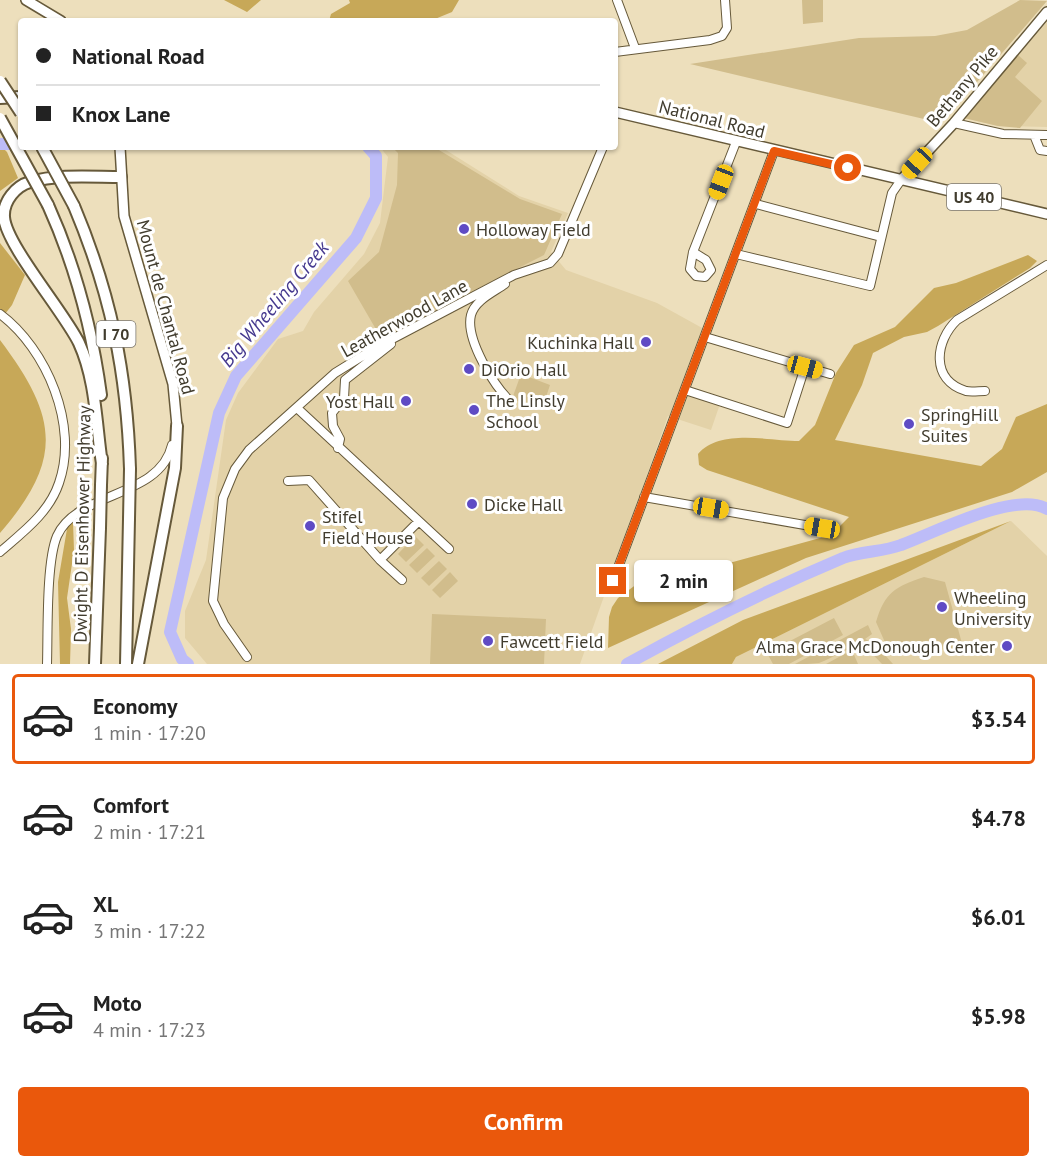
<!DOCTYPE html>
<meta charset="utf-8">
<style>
:root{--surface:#fff;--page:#f6f6f6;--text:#222;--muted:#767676;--line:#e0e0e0;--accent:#ea580c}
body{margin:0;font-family:"PT Sans",sans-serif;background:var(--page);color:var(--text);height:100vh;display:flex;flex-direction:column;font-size:22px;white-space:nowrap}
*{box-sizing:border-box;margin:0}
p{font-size:20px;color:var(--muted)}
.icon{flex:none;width:33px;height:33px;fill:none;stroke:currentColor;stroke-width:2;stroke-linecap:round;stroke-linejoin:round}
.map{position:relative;height:664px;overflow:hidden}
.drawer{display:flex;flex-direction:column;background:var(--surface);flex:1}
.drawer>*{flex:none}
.hud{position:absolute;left:18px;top:18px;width:600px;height:132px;border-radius:6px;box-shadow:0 2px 4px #0004;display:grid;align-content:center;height:132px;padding:0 18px;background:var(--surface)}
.end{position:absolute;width:27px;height:27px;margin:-14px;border:8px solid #ea580c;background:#fff;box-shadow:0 0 0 3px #fff}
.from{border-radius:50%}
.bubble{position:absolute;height:42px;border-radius:6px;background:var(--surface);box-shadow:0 2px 4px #0004;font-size:20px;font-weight:600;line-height:42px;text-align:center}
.car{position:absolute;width:18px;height:36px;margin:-18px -9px;border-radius:8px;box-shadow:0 0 4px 2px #0007;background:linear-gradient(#f5c518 24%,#345 0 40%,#f5c518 0 76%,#345 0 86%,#f5c518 0)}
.hud b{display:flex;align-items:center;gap:21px;height:57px;font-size:22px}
.hud b+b{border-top:2px solid var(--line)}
.hud i{width:15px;height:15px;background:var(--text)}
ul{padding:10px 0 0;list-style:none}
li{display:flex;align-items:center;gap:18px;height:90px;margin:0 12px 9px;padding:0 6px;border:3px solid transparent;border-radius:6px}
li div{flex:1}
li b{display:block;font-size:22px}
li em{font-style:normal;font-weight:600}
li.selected{border-color:var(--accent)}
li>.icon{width:54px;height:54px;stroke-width:1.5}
.button{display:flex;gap:12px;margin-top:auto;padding:12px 18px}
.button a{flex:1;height:69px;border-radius:6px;background:var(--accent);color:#fff;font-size:24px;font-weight:600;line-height:69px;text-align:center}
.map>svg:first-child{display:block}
</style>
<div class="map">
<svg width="1047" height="664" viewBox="0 0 1047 664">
<rect width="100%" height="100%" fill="#eddfbc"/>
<path fill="#e3d2a8" d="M1047,22V127L998,126L964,118Z
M380,147H441L519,196L568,213L551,252L566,270L657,303L704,329L683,391L720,404L711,430L668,416L580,664H207L185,638V611L206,560L226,420L238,393L278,339L303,331L314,312L364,254L380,223L388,157Z
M1011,521L1047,556V664H732L736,657Z"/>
<path fill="#d1bd8c" d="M802,0H823V22L803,24Z
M1020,0L1047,1L959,103L933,126L924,119L690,64L859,38L935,36L967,30Z
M1018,55L1027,63L1015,77L1042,101L1020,128L998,126L964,118Z
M392,147H434L520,199L562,214L544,255L381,338L348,281L379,252L397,185L398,153Z
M521,374L550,385L542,409L512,399Z
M415,536L424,545L406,562L398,554Z
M427,548L435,556L417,573L409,565Z
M439,561L447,569L429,586L421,578Z
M450,572L458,581L440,598L432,590Z
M924,577L945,582L963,647L891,656L876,622C885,592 895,587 924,577Z
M432,614L546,619L544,664H430Z
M834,618L843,635L789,664H773L767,653Z
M868,625L872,634L865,639L875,644L893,664H882C857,635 845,653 819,663C812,664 802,664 795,664Z
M852,650L858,664H826Z"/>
<path fill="#c7a858" d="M224,0H261L247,12Z
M349,0H459L452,12L430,21H329L331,14L350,3Z
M0,145L7,152L18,178L0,191Z
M0,243L25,275L12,305L5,314L0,310Z
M1028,255L1037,261L1030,268L938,326L927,332L904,337L873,353L862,385L835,440L981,466L1002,449L1016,417L1047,404V472L1012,492L806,558L608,648L609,617L612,607L618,598L645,578L700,571L831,535L849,517L707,470L699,465L698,454C720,428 769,441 799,441L815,425L836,373L854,345L895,327L934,288L956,283Z
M0,340C58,417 64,459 0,533Z
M1011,521L736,657L732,664H658L743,620Z
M73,522L74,550L67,598L71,629L70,664H60L58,582L68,523Z"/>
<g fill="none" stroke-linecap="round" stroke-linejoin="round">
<path stroke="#bdbcf8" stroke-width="12" d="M0,144H21
M188,664L182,659L170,632L219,413L236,376L356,238L376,198V156L368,147
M627,664C697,625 769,589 843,558C861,551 883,552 901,545C934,533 1016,490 1047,509"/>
<defs>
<path id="minor" d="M617,0L635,48
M615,52L710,40L722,36L727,28L725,0
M954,123L1003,134L1047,135
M1034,135L1040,150L1047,151
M756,204L881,237
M693,252L706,260L711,270L705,277L696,276L690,269L693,252L736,142
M736,254L870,286L892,193L901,180
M505,284C494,292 475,300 471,315C465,339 494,386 511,402
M0,314C47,349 79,426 59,483C49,513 23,532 0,552
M705,337L830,374
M685,390L787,423L805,367
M985,391C979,391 971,392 966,391C930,380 935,341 957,320L1047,265
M297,408L449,549
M338,448L340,439L333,426L332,413L344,398L345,380L391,344
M288,481L309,480L380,560L402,580
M644,497L822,528
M380,560L418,522
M613,581L774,151
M247,657L224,624L213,601L223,498L235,469L249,450L335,373L377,347L514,275L550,263L558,254L603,147
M47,664C48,632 46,562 57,536C77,491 160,498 172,445"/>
<path id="major" d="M26,0L61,21
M615,112L1047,214
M120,147L124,216L173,384L177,426
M901,180L954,123L1047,12"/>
<path id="highway" d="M0,98L21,97
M48,205C76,267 92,328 101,395
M74,206C111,294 127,373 130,469
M102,464C96,424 96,380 79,343C64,312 6,245 4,217C3,201 16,186 30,182C58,174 92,177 121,177
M101,485L102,458
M95,664L100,528
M126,664L129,519
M138,664L175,468L177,426"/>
</defs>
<use href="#minor" stroke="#66593a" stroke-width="10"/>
<use href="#major" stroke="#66593a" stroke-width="12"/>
<use href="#highway" stroke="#66593a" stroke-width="14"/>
<use href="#minor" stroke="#fff" stroke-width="8"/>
<use href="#major" stroke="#fff" stroke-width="9"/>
<use href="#highway" stroke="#fff" stroke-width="10"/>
<defs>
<path id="highway-bridge" d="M0,81L21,113
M0,118L48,205
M42,147L74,206
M129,519L130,469
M100,528L101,485"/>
</defs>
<use href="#highway-bridge" stroke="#66593a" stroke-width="14" stroke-linecap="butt"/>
<use href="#highway-bridge" stroke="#fff" stroke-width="10"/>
</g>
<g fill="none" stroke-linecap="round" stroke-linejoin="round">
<path stroke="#ea580c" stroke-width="8" d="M613,581L774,151L848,168"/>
</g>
<g fill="#5f4bc4" stroke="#fff" stroke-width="2">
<circle cx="464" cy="229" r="6"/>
<circle cx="646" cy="342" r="6"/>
<circle cx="469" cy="369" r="6"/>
<circle cx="406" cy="401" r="6"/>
<circle cx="474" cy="410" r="6"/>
<circle cx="909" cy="424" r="6"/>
<circle cx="472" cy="504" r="6"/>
<circle cx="310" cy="526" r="6"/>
<circle cx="942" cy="607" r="6"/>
<circle cx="488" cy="641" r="6"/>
<circle cx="1007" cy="646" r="6"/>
</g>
<g text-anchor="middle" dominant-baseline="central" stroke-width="6" stroke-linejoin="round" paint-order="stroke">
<g fill="#fff" stroke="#7a766d" stroke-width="1.5">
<rect x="947" y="184" width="54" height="26" rx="4.5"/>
<rect x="96.5" y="321" width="39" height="26" rx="4.5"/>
</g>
<g font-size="16" font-weight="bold" fill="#413c2e">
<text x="974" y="197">US 40</text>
<text x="116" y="334">I 70</text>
</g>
<g font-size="18" fill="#413c2e" stroke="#fff">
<text transform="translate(962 86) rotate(-50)">Bethany Pike</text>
<text transform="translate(712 119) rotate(14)">National Road</text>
<text transform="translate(166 307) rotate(75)">Mount de Chantal Road</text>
<text transform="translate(404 318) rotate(-29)">Leatherwood Lane</text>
<text transform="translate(82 524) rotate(-89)">Dwight D Eisenhower Highway</text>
</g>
<g font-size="18" fill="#413c2e" stroke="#fff" text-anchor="start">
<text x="476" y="229">Holloway Field</text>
<text x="634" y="342" text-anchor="end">Kuchinka Hall</text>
<text x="481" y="369">DiOrio Hall</text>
<text x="486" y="400">The Linsly<tspan x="486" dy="21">School</tspan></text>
<text x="394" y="401" text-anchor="end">Yost Hall</text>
<text x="921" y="414">SpringHill<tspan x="921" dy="21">Suites</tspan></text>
<text x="484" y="504">Dicke Hall</text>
<text x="322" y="516">Stifel<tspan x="322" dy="21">Field House</tspan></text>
<text x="954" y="597">Wheeling<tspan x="954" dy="21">University</tspan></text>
<text x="500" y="641">Fawcett Field</text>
<text x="995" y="646" text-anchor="end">Alma Grace McDonough Center</text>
</g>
<g font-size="20" font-style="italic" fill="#463a8f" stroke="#fff">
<text transform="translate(274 304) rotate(-50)">Big Wheeling Creek</text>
</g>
</g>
</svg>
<i class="end from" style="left:848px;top:168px"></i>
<i class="end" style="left:613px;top:581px"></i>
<div class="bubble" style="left:634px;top:560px;width:99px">2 min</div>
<i class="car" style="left:917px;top:163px;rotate:223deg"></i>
<i class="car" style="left:721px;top:182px;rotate:201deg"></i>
<i class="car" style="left:805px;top:367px;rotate:105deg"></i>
<i class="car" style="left:711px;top:508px;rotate:100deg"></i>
<i class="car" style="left:822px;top:528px;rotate:280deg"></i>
<div class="hud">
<b><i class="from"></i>National Road</b>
<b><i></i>Knox Lane</b>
</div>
</div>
<section class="drawer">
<ul>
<li class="selected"><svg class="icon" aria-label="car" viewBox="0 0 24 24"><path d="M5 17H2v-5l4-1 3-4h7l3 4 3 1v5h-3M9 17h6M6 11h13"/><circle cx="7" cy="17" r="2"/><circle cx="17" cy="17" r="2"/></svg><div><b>Economy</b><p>1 min · 17:20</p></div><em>$3.54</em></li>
<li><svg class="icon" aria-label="car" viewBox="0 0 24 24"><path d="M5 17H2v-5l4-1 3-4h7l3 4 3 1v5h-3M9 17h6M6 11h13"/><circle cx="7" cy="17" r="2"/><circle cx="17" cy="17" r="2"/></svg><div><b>Comfort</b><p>2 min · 17:21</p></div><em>$4.78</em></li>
<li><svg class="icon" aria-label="car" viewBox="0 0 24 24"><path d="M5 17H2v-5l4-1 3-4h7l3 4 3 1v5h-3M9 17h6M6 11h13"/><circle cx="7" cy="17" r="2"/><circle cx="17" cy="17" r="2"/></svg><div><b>XL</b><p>3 min · 17:22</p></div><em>$6.01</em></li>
<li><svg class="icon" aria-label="car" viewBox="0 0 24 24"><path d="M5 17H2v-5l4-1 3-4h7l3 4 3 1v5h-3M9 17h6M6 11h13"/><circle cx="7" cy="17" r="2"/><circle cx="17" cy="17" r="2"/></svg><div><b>Moto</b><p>4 min · 17:23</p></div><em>$5.98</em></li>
</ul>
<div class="button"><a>Confirm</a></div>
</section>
